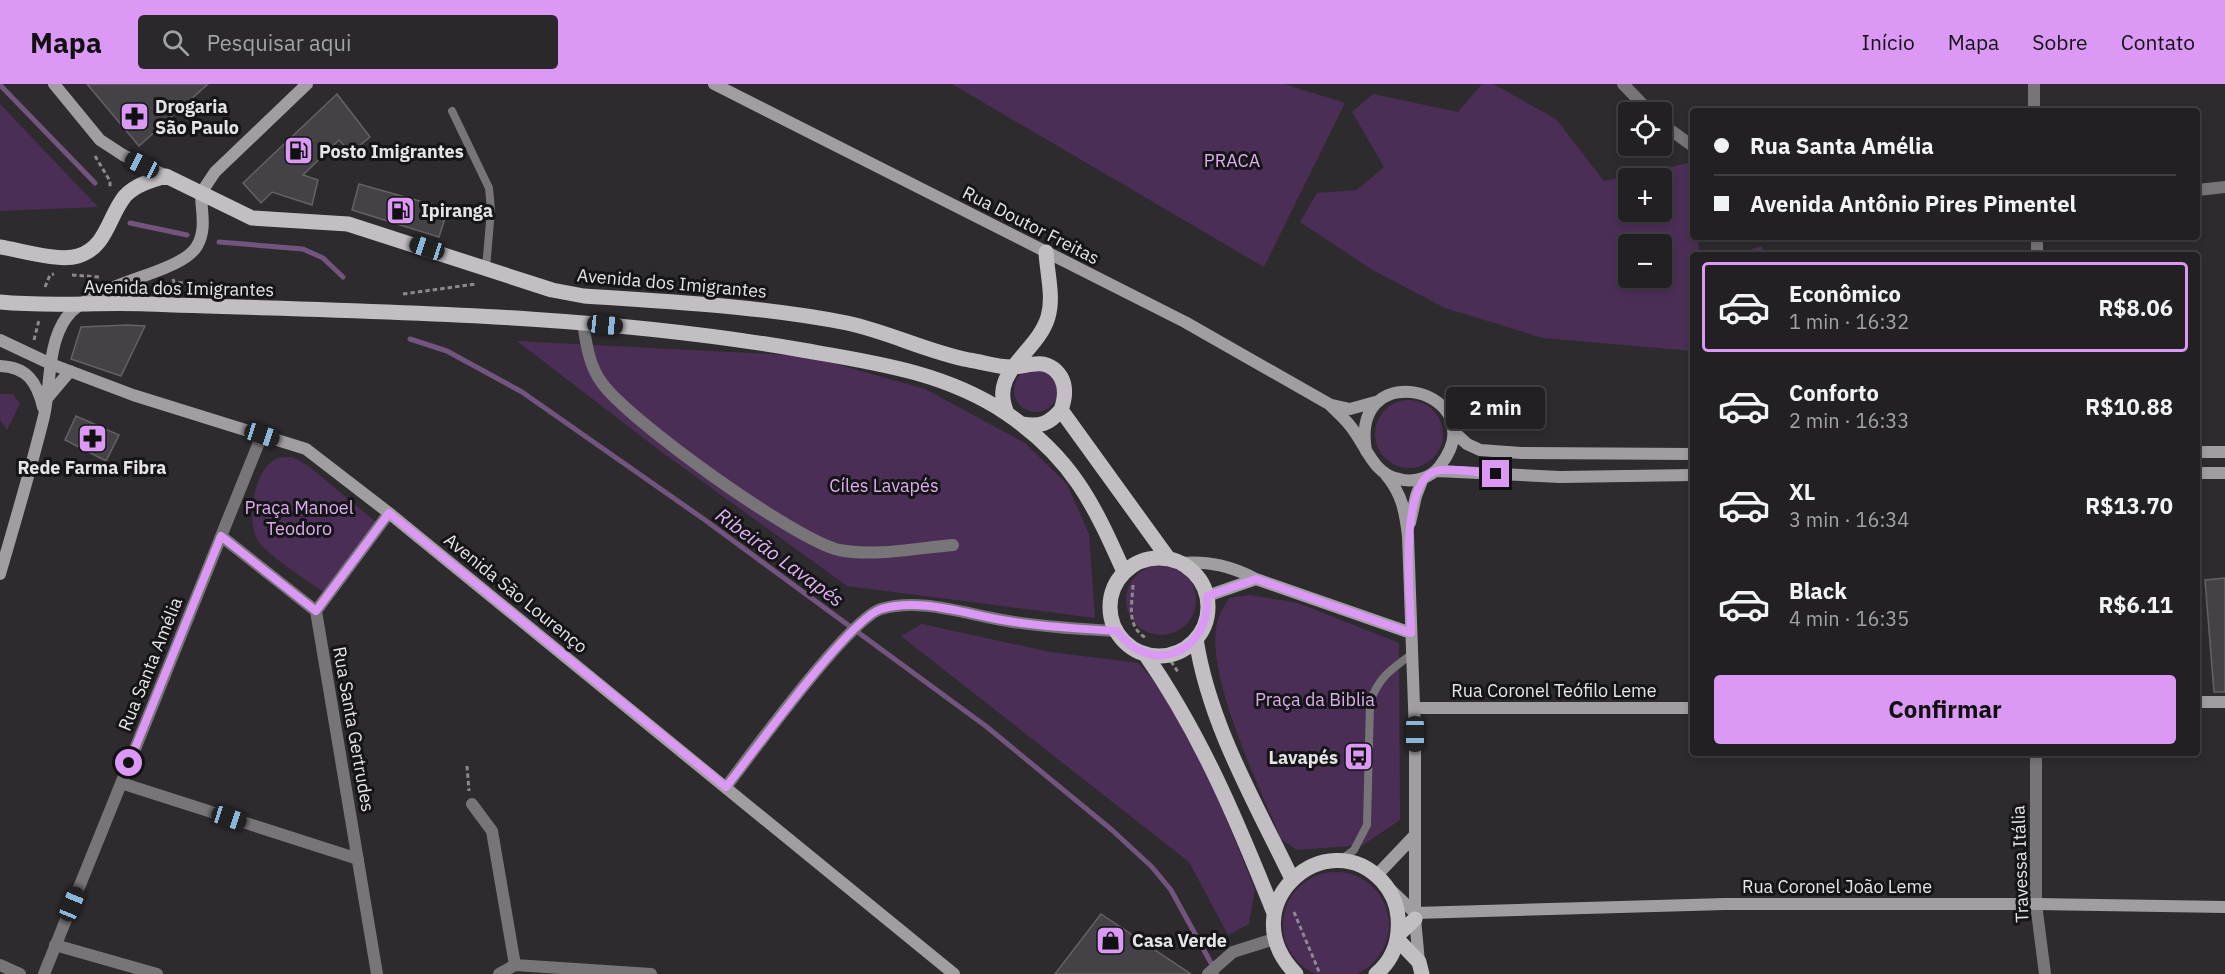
<!DOCTYPE html>
<html lang="pt">
<meta charset="utf-8">
<style>
:root{--surface:#222023;--page:#2a282b;--text:#f1f3f6;--muted:#a2a3a6;--line:#3f3e41;--accent:#db99f5}
body{margin:0;font-family:"IBM Plex Sans",sans-serif;background:var(--page);color:var(--text);height:100vh;display:flex;flex-direction:column;font-size:22px;white-space:nowrap}
*{box-sizing:border-box;margin:0}
p{font-size:20px;color:var(--muted)}
.icon{flex:none;width:33px;height:33px;fill:none;stroke:currentColor;stroke-width:2;stroke-linecap:round;stroke-linejoin:round}
.map{position:relative;flex:1;overflow:hidden}
.side{position:absolute;left:1690px;top:168px;width:510px;height:504px;display:flex;flex-direction:column;background:var(--surface);border-radius:6px;box-shadow:0 3px 9px #0003,0 0 0 2px var(--line)}
.side>*{flex:none}
.top-card{position:absolute;left:1690px;top:24px;width:510px;height:132px;border-radius:6px;box-shadow:0 3px 9px #0003,0 0 0 2px var(--line);display:grid;align-content:center;height:132px;padding:0 24px;background:var(--surface)}
.buttons{position:absolute;left:1618px;top:18px;display:grid;gap:12px}
.buttons a{display:grid;place-items:center;width:54px;height:54px;border-radius:6px;background:var(--surface);box-shadow:0 3px 9px #0003,0 0 0 2px var(--line);font-size:30px}
.end{position:absolute;width:27px;height:27px;margin:-14px;border:8px solid #db99f5;background:#111;box-shadow:0 0 0 3px #111}
.from{border-radius:50%}
.bubble{position:absolute;height:42px;border-radius:6px;background:var(--surface);box-shadow:0 3px 9px #0003,0 0 0 2px var(--line);font-size:20px;font-weight:800;line-height:42px;text-align:center}
.car{position:absolute;width:18px;height:36px;margin:-18px -9px;border-radius:8px;box-shadow:0 0 4px 2px #0007;background:linear-gradient(#222 24%,#8ab4d8 0 40%,#222 0 76%,#8ab4d8 0 86%,#222 0)}
.top-card b{display:flex;align-items:center;gap:21px;height:57px;font-size:22px}
.top-card b+b{border-top:2px solid var(--line)}
.top-card i{width:15px;height:15px;background:var(--text)}
ul{padding:10px 0 0;list-style:none}
li{display:flex;align-items:center;gap:18px;height:90px;margin:0 12px 9px;padding:0 12px;border:3px solid transparent;border-radius:6px}
li div{flex:1}
li b{display:block;font-size:22px}
li em{font-style:normal;font-weight:800}
li.current{border-color:var(--accent)}
li>.icon{width:54px;height:54px;stroke-width:1.5}
.button{display:flex;gap:12px;margin-top:auto;padding:12px 24px}
.button a{flex:1;height:69px;border-radius:6px;background:var(--accent);color:#111;font-size:24px;font-weight:800;line-height:69px;text-align:center}
header{display:flex;align-items:center;gap:36px;box-sizing:border-box;height:84px;padding:0 30px;background:var(--accent);color:#111}
header strong{font-size:28px}
nav{display:flex;gap:33px;margin-inline-start:auto;font-size:21px}
.search{width:420px;height:54px;background:var(--page);display:flex;align-items:center;gap:15px;box-sizing:border-box;padding:0 21px;border-radius:6px;color:var(--muted);font-size:22px}
.map>svg:first-child{display:block}
</style>
<header>
<strong>Mapa</strong>
<div class="search"><svg class="icon" aria-label="search" viewBox="0 0 24 24"><circle cx="10" cy="10" r="6"/><path d="M15 15l6 6"/></svg>Pesquisar aqui</div>
<nav><a>Início</a><a>Mapa</a><a>Sobre</a><a>Contato</a></nav>
</header>
<div class="map">
<svg width="2225" height="890" viewBox="0 0 2225 890">
<rect width="100%" height="100%" fill="#2e2b2f"/>
<path fill="#4b2e56" fill-rule="evenodd" d="M952,0H1284L1345,19L1264,183Z
M1482,0H1493L1556,35L1604,97L1693,78L1694,153H1698L1699,171H1694L1693,267L1543,254L1445,224L1371,185L1300,138L1317,109L1357,106L1384,83L1352,28L1373,10L1458,28ZM1629,94H1662V128H1629ZM1629,160H1662V194H1629Z
M0,20L98,123L0,127Z
M1761,162L1766,171H1735Z
M517,257L807,272L925,305L1025,359L1067,400L1089,450L1095,534L847,502L663,369Z
M1014 306a22 22 0 1 1 44 0a22 22 0 1 1-44 0Z
M0,310H13L20,320L7,346L0,336Z
M1375 350a34 34 0 1 1 68 0a34 34 0 1 1-68 0Z
M292,373L307,381L376,438L325,509C304,494 279,479 261,461C244,443 253,383 278,374C282,373 288,373 292,373Z
M1126 516a35 35 0 1 1 70 0a35 35 0 1 1-70 0Z
M1250,511L1298,519L1399,559L1400,736L1363,761L1297,766L1281,755C1260,703 1202,587 1218,535C1220,528 1225,521 1229,514Z
M922,540L1050,568L1138,579L1182,628L1255,805L1249,840L1228,851L1189,778L901,552Z
M1283 841a53 53 0 1 1 106 0a53 53 0 1 1-106 0Z"/>
<g fill="none" stroke-linecap="round" stroke-linejoin="round">
<path stroke="#73547f" stroke-width="5" d="M0,1L95,99
M130,139L187,151
M219,158L303,165L323,174L343,193
M410,255L447,267L522,308L705,436L987,643L1112,746L1152,783L1171,806L1217,890"/>
</g>
<path fill="#454247" stroke="#656167" stroke-width="1.5" d="M87,0H208L139,62Z
M337,10L370,53L351,69L339,56L303,91L318,96L312,121L272,108L261,119L243,99Z
M359,100L448,125L439,153L352,126Z
M127,241L145,242L121,292L71,275L81,243Z
M76,332L119,351L106,377L65,356Z
M2225,494V608H2214L2205,496Z
M1101,830L1191,890H1055Z"/>
<g fill="none" stroke-linecap="round" stroke-linejoin="round">
<path stroke="#8c898d" stroke-width="3" stroke-dasharray="4.5 3" stroke-linecap="butt" d="M95,72L110,97V103
M72,191L99,193
M173,195L174,198L230,204
M45,203L50,191L54,190
M403,210L476,200
M34,256L39,236
M1133,501C1132,522 1126,542 1146,554
M1167,571L1178,588
M467,682L469,707
M1294,828L1320,890"/>
<path stroke="#777577" stroke-width="8" d="M452,27L489,104L491,126L486,184
M1339,777L1354,766L1367,741L1370,619C1378,594 1391,585 1412,570"/>
<path stroke="#777577" stroke-width="12" d="M1623,0L1650,28
M2034,0V27
M1662,40L1694,63
M2198,106L2225,103
M2037,153V171
M583,239C586,259 589,282 602,299C629,337 795,456 839,466C875,473 917,464 953,461
M221,452L316,527
M2036,669V820L2045,890
M121,699L358,775
M726,703C752,669 849,535 881,525C921,513 968,531 1008,537C1043,543 1080,545 1117,547
M472,720L492,747L515,881
M55,861L157,890
M0,881L20,890
M44,890L262,351
M377,890L316,527L389,429
M499,890L515,881L651,890
M1208,890L1233,868L1274,855"/>
<path stroke="#a19ea2" stroke-width="12" d="M54,0L100,56L123,71L166,92
M714,0L1185,238L1329,320C1338,329 1347,336 1354,347C1367,365 1374,390 1399,395C1414,399 1431,394 1440,382C1498,307 1349,268 1366,367
M0,256L51,280L133,311L306,365L389,429L954,890
M0,282C27,283 37,298 43,323
M48,313L70,287
M1332,321L1350,325L1379,317
M1453,347L1467,360L1480,366L1521,369L1694,370
M2198,368H2225
M1437,387L1560,393L1694,391
M2198,389H2225
M1386,391C1402,410 1405,427 1408,452L1415,650V835L1419,878
M1410,439L1416,412L1423,394
M1181,479C1210,477 1231,482 1256,495L1411,549
M0,490C15,438 31,385 44,332C51,301 47,261 66,234C93,197 180,191 197,162C207,145 201,127 201,109L215,88L307,0
M1207,512L1256,495
M2198,618H2225
M1414,624H1694
M1377,791L1415,751
M1391,806L1415,829L1725,820H2036L2225,823"/>
<path stroke="#c2bec3" stroke-width="15" d="M0,163C20,166 58,178 78,172C107,163 108,133 125,112C135,101 152,96 166,92L252,134L348,140L552,206L584,212C672,218 760,222 847,239C889,248 928,268 969,276C983,278 1001,284 1014,283C1028,282 1041,275 1054,285C1067,296 1066,312 1061,326L1168,474
M0,218C49,223 98,218 147,220C365,228 586,228 802,266C872,278 945,288 1006,329C1071,373 1093,418 1124,488
M1007,329C988,287 1037,270 1048,233C1054,213 1047,189 1046,168
M1022,340C1040,343 1049,340 1061,326
M1110 523a49 49 0 1 1 98 0a49 49 0 1 1-98 0Z
M1196,555C1209,640 1255,718 1292,795
M1145,570C1201,650 1238,739 1274,829
M1399,850L1415,835
M1398,856L1419,878L1422,890
M1296,890C1229,821 1327,737 1382,797C1391,807 1397,820 1398,833C1400,856 1394,875 1376,890"/>
</g>
<g fill="none" stroke-linecap="round" stroke-linejoin="round">
<path stroke="#db99f5" stroke-width="8" d="M129,679L221,452L316,527L389,429L726,703C753,669 849,535 881,525C921,513 968,531 1008,537C1044,543 1080,545 1117,547C1151,594 1211,568 1207,512L1256,495L1411,549C1411,517 1397,398 1436,387C1450,383 1481,389 1496,390"/>
</g>
<defs>
<symbol id="pharmacy-square" viewBox="-11 -11 22 22"><rect x="-9" y="-9" width="18" height="18" rx="4" fill="#db99f5" stroke="#151416"/><path d="M-2-6h4v4h4v4h-4v4h-4v-4h-4v-4h4Z" fill="#111"/></symbol>
<symbol id="fuel-square" viewBox="-11 -11 22 22"><rect x="-9" y="-9" width="18" height="18" rx="4" fill="#db99f5" stroke="#151416"/><path d="M-5.5-6h7V0h2V4h1.3V-2.5L3-4.5l.8-.8L6-3V5H2.5V1h-1V6h-7ZM-4.2-4.7v3.2H.2V-4.7Z" fill="#111"/></symbol>
<symbol id="bus-square" viewBox="-11 -11 22 22"><rect x="-9" y="-9" width="18" height="18" rx="4" fill="#db99f5" stroke="#151416"/><path d="M-5-6H5V4H4V6H2V4H-2V6H-4V4H-5ZM-3.5-4V0h7V-4ZM-3.5 1.2v1.5H-2V1.2ZM2 1.2v1.5H3.5V1.2Z" fill="#111"/></symbol>
<symbol id="shop-square" viewBox="-11 -11 22 22"><rect x="-9" y="-9" width="18" height="18" rx="4" fill="#db99f5" stroke="#151416"/><path d="M-5-2.5h2.3a2.7 3.5 0 0 1 5.4 0H5L5.5 6h-11ZM-1.5-2.5h3a1.5 2.3 0 0 0-3 0Z" fill="#111"/></symbol>
</defs>
<g fill-rule="evenodd">
<use href="#pharmacy-square" x="118" y="16" width="33" height="33"/>
<use href="#fuel-square" x="282" y="50" width="33" height="33"/>
<use href="#fuel-square" x="384" y="110" width="33" height="33"/>
<use href="#pharmacy-square" x="76" y="338" width="33" height="33"/>
<use href="#bus-square" x="1342" y="656" width="33" height="33"/>
<use href="#shop-square" x="1094" y="840" width="33" height="33"/>
</g>
<g text-anchor="middle" dominant-baseline="central" stroke-width="6" stroke-linejoin="round" paint-order="stroke">
<g font-size="18" font-weight="bold" fill="#e6e4e7" stroke="#151416" text-anchor="start">
<text x="155" y="22">Drogaria<tspan x="155" dy="21">São Paulo</tspan></text>
<text x="319" y="67">Posto Imigrantes</text>
<text x="421" y="126">Ipiranga</text>
<text x="92" y="383" text-anchor="middle">Rede Farma Fibra</text>
<text x="1338" y="673" text-anchor="end">Lavapés</text>
<text x="1132" y="856">Casa Verde</text>
</g>
<g font-size="18" fill="#ddadf0" stroke="#151416">
<text x="1232" y="76">PRACA</text>
<text x="884" y="401">Cíles Lavapés</text>
<text x="299" y="423">Praça Manoel<tspan x="299" dy="21">Teodoro</tspan></text>
<text x="1315" y="615">Praça da Biblia</text>
</g>
<g font-size="18" fill="#e6e4e7" stroke="#151416">
<text transform="translate(1031 141) rotate(27)">Rua Doutor Freitas</text>
<text transform="translate(672 199) rotate(5)">Avenida dos Imigrantes</text>
<text transform="translate(179 204) rotate(1)">Avenida dos Imigrantes</text>
<text transform="translate(516 509) rotate(39)">Avenida São Lourenço</text>
<text transform="translate(150 580) rotate(-68)">Rua Santa Amélia</text>
<text x="1554" y="606">Rua Coronel Teófilo Leme</text>
<text transform="translate(354 645) rotate(80)">Rua Santa Gertrudes</text>
<text transform="translate(2020 780) rotate(-92)">Travessa Itália</text>
<text x="1837" y="802">Rua Coronel João Leme</text>
</g>
<g font-size="20" font-style="italic" fill="#e1b1f5" stroke="#151416">
<text transform="translate(780 473) rotate(36)">Ribeirão Lavapés</text>
</g>
</g>
</svg>
<div class="buttons">
<a><svg class="icon" aria-label="locate" viewBox="0 0 24 24"><circle cx="12" cy="12" r="6"/><path d="M12 2v4M12 18v4M2 12h4M18 12h4"/></svg></a>
<a>+</a>
<a>−</a>
</div>
<i class="end from" style="left:129px;top:679px"></i>
<i class="end" style="left:1496px;top:390px"></i>
<div class="bubble" style="left:1446px;top:303px;width:99px">2 min</div>
<i class="car" style="left:142px;top:81px;rotate:297deg"></i>
<i class="car" style="left:427px;top:164px;rotate:288deg"></i>
<i class="car" style="left:605px;top:241px;rotate:96deg"></i>
<i class="car" style="left:262px;top:351px;rotate:108deg"></i>
<i class="car" style="left:1415px;top:650px;rotate:180deg"></i>
<i class="car" style="left:229px;top:734px;rotate:108deg"></i>
<i class="car" style="left:72px;top:820px;rotate:22deg"></i>
<div class="top-card">
<b><i class="from"></i>Rua Santa Amélia</b>
<b><i></i>Avenida Antônio Pires Pimentel</b>
</div>
<section class="side">
<ul>
<li class="current"><svg class="icon" aria-label="car" viewBox="0 0 24 24"><path d="M5 17H2v-5l4-1 3-4h7l3 4 3 1v5h-3M9 17h6M6 11h13"/><circle cx="7" cy="17" r="2"/><circle cx="17" cy="17" r="2"/></svg><div><b>Econômico</b><p>1 min · 16:32</p></div><em>R$8.06</em></li>
<li><svg class="icon" aria-label="car" viewBox="0 0 24 24"><path d="M5 17H2v-5l4-1 3-4h7l3 4 3 1v5h-3M9 17h6M6 11h13"/><circle cx="7" cy="17" r="2"/><circle cx="17" cy="17" r="2"/></svg><div><b>Conforto</b><p>2 min · 16:33</p></div><em>R$10.88</em></li>
<li><svg class="icon" aria-label="car" viewBox="0 0 24 24"><path d="M5 17H2v-5l4-1 3-4h7l3 4 3 1v5h-3M9 17h6M6 11h13"/><circle cx="7" cy="17" r="2"/><circle cx="17" cy="17" r="2"/></svg><div><b>XL</b><p>3 min · 16:34</p></div><em>R$13.70</em></li>
<li><svg class="icon" aria-label="car" viewBox="0 0 24 24"><path d="M5 17H2v-5l4-1 3-4h7l3 4 3 1v5h-3M9 17h6M6 11h13"/><circle cx="7" cy="17" r="2"/><circle cx="17" cy="17" r="2"/></svg><div><b>Black</b><p>4 min · 16:35</p></div><em>R$6.11</em></li>
</ul>
<div class="button"><a>Confirmar</a></div>
</section>
</div>
